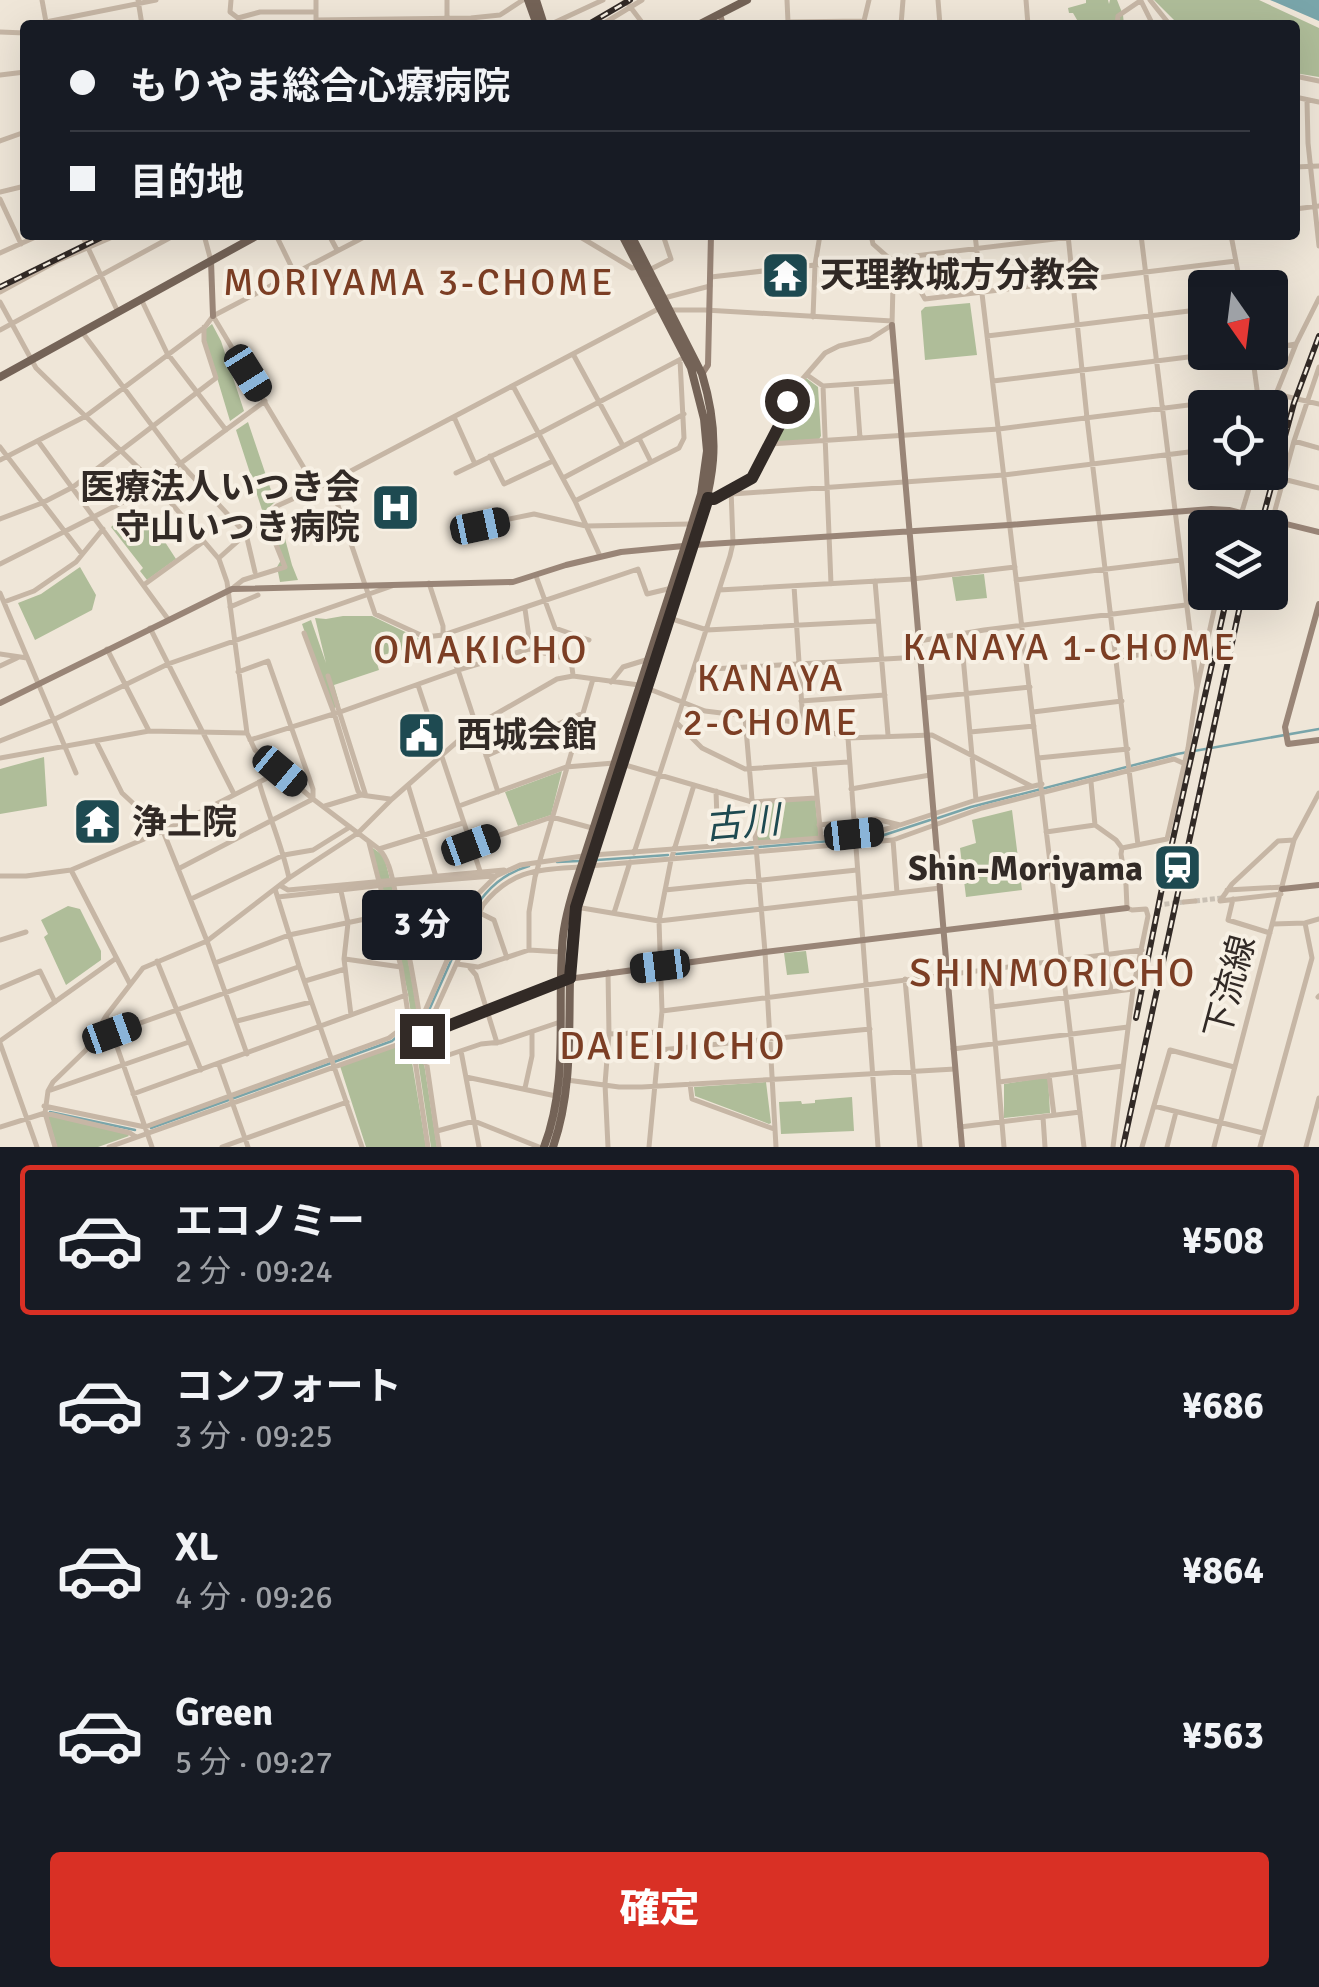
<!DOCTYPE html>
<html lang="ja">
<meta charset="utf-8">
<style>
:root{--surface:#171b24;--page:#20242c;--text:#f1f3f6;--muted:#9ea1a6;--line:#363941;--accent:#d93025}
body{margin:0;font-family:Signika,"Noto Sans JP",sans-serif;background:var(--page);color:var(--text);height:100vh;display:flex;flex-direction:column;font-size:38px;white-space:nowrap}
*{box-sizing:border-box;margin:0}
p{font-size:32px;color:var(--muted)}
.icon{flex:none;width:55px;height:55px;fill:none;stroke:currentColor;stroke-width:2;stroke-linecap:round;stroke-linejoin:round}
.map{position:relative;height:1147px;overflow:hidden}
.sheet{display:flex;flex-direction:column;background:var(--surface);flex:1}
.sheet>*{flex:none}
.banner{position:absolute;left:20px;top:20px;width:1280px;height:220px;border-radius:10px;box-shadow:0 10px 40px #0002;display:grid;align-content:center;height:220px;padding:0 50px;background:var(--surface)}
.needle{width:65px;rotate:166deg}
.controls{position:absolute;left:1188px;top:270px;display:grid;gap:20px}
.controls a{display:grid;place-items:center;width:100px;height:100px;border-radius:10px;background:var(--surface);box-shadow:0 10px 40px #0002;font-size:50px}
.end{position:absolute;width:45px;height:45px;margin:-22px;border:12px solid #322a26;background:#fff;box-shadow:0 0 0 5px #fff}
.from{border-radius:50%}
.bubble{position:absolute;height:70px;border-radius:10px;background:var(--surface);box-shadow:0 10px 40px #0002;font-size:32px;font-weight:800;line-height:70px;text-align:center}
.car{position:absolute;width:30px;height:60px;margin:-30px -15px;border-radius:12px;box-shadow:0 0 8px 2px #0007;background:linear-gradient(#222 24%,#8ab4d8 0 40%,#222 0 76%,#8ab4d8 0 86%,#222 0)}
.banner b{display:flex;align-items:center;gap:35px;height:95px;font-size:38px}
.banner b+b{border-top:2px solid var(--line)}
.banner i{width:25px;height:25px;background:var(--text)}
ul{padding:18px 0 0;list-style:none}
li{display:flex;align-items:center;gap:30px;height:150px;margin:0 20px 15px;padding:0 30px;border:5px solid transparent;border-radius:10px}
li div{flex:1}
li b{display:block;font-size:38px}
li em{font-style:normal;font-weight:800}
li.on{border-color:var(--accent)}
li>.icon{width:90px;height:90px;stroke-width:1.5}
.cta{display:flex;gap:20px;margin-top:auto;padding:20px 50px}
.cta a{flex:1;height:115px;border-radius:10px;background:var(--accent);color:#fff;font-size:40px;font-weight:800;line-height:115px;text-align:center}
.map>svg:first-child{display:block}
</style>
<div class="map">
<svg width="1319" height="1147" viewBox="0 0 1319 1147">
<rect width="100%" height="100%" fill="#efe6d8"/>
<path fill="#afbd99" d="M1086,0H1108L1109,4L1110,0H1117L1123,15L1124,25H1080L1073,13H1069L1068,8L1086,3Z
M1154,0H1259L1319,28V77L1295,73V25H1179Z
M970,303L977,355L925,360L921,311L925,307Z
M212,324L221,341L244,411L230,421L206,341V329Z
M806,378L818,387L821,436L819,439L777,442L774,439L792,395Z
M248,422L275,502L263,513L236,430Z
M278,512L292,565L298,580L280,582L277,567L281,560L265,524Z
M140,513L152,522L176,559L147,580L140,571L143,568L111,527L122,518Z
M80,567L96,595L92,610L35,640L18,603L41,594Z
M984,574L987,598L956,601L952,577Z
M343,616H372L422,640V645L375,657L379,670L334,685L340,706L331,709L302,624L311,620L326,663L315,618L326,619Z
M44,757L47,806L0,814V769Z
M562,771L551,815L518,826L505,792Z
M815,799L819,837L756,842L754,803Z
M1012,810L1022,890L966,897L960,848L976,843L972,820Z
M370,846L384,856L400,918L422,1035L424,1063L437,1147H431L408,994L392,920Z
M68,906L80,909L101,951V960L66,985L44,937L48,934L41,920Z
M806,951L809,973L787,975L784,953Z
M406,1043L409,1044L426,1147H366L340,1066Z
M1048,1077L1050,1113L1004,1118V1084Z
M766,1082L771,1123L769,1124L695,1096L694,1087Z
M852,1097L854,1131L781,1134L779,1102L801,1101L802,1104L815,1103V1100Z
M50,1116L127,1134L129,1136L98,1147H57L48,1117Z"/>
<path fill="#79a5aa" d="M1270,0H1319V21L1275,2Z"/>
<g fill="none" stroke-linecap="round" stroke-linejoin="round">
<path stroke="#79a5aa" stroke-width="2.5" d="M938,818L971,807L1177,754L1319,729
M676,854L878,837L930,820
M597,860L668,855
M557,862L579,861
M423,1016L430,1008L474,909C488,888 504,873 529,866
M50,1112L135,1130
M151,1128L392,1041L404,1031"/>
<path stroke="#c9c0b4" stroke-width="5" stroke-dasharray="5 2.5" stroke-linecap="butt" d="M1195,901L1222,898
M1157,905L1184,902"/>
<path stroke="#c6b6a5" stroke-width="5" d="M42,0L46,22
M138,0L142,25
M231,0L230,12L238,18L260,12H316
M447,0V25
M625,0L644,25
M787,0L788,22
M938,0L940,25
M1026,0L1028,25
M1150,0L1170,25
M1141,1L1153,25
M316,20L471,18L500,15L523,0
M46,22L156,0
M788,22L863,21
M190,25L217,23L221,25
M316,25V0
M549,25L603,0
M601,25L642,0
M863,25L869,0
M901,25L903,0
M1117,25L1118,16L1140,1
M0,32L25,33
M0,75L25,72
M1295,76L1319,81
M1295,97L1319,102
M1307,100L1308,143L1319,246
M0,141L25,132
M1295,167L1319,166
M0,192L25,186
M0,199L21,244
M1295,209L1319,206
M82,235L118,312
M204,235L211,261
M276,235L294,272
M329,235L337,250
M577,235L632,268L638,267
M975,235L1084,1147
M1068,235L1087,418L1138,845
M1141,235L1197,688
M1231,235L1241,288
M0,253L40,235
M649,270L671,259L663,235
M711,277L815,265L890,259L1087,235
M893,284L914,280L925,299L1236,261
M0,292L57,261L117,235
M664,298L710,286
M141,299L167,353L226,430
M0,302L36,368L154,483L219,559L227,582L247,733L255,750L313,799L379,849L463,823
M671,310H705L892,321
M213,316L316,488
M813,317L815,265L820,235
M0,330L175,235
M82,332L180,463L246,534L255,572
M987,336L1205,309
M1270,348L1296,344
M1252,352L1258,397
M573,354L623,446
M807,375L823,386L897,381
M993,381L1229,352
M856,384L860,438
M513,386L575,501L600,556
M823,386L831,584
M1276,394L1296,344L1319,298
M454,417L475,464
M639,438L651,462
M38,441L168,619
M1294,441L1319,448
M770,444L999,429L1276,394L1319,404
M0,447L82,554
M490,456L504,484L553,461
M0,460L86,416L205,327L213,316L368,235
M456,473L540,433L685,357
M563,478L684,414
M1283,479L1319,488
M330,482L375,614L425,637L443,635L638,569L647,594L672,588
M732,494L1004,475L1205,450
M709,498L714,499L752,478L779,425L787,401L793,390L825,353L839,346L870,339L892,325L893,284L890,259L873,244L871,235
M575,501L679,448L684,438L680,360
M0,519L42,503L73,487L216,378L204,341V327
M1272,521L1294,441L1319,367
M480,525L534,514L586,526L691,524
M1237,528L1254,472
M219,558L277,506L330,482L660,308
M0,564L139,494L265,401
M536,576L555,628L589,640
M1016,580L1181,560
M875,581L888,735
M429,583L443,626V635L458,670L498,792
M145,584L203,542
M794,586L803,723
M234,587L243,580L285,567L265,517
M719,590L913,579L1015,567
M0,593L76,773
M4,602L34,591L76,562L103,529
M230,607L258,595
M525,609L529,637L532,642L529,649
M669,618L707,630L878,621
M150,628L234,794
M304,633L334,713L358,791L361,795L390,799
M961,634L976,800
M919,641L984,630L1186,605
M107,649L149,731
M0,654L27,658
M1117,657L1192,650
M0,666L17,658
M694,670L920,657
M328,676L366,796
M611,682L623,667L649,659
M418,685L480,871
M924,698L1030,687
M801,701L885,695
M1033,712L1122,701
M745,717L765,952L776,1147
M677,723L702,748L745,769L848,762
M970,732L1034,726
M848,738L878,1147
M250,740L340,712L458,670L529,649L571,660L573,675
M0,741L53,720L168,664L392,586
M96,741L122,793L163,831L207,941L247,1054
M486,756L583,713
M0,758L149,731L247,733
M1038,758L1128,749
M622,764L752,802L816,798
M259,782C268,814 282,845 289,878
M1091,782L1095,825
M408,785L436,877
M851,789L930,775
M716,791L718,846
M325,806L361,795
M459,806L566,767L614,763
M819,825L876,819L900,825L976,800L1042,784
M1046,832L1095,825L1116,840L1122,848L1121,854L1126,885L1127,908
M821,838L879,831L897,826
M893,840L897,893
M369,843L401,967L428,1147
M471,845L552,817L592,828
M1122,848L1167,839L1188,748L1197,688L1218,592
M379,849C391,861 393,884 397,900C417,981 426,1064 439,1147
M634,853L730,556L733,543L731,489
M593,855L821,838L814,765
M589,866L893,840L982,808L1174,759L1183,763
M178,869L313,799V789L268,661L238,672
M71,870L130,984
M1051,872L1122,864
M0,876H26L71,870L163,831L279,772
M281,886L288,890L504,870
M275,889L299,966L362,1147
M665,890L857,870
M1227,890L1283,887
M341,891L348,923L344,959L351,1015
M1281,894L1220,901L1232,884L1278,841L1294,840
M278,897L393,884L493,876
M191,899L284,855L313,850L350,827
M1233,899L1228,920L1270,933
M1184,902L1195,901
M576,907L659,921L940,888
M1102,911L1111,992
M614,913L630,862
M390,922L468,912L480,913L494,920L507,958
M1273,924L1305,923L1319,919
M0,940L26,932
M409,950L432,951L449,959
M529,950V912L535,877L593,679
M345,959L401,967
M157,961L201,1070
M215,963L289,935L389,914
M457,964L478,967L529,950L562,952
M470,968L476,975L497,1043
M989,969L1004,1147
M608,972L609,1034L605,1084L608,1147
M905,979L920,1147
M305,981L345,969
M0,988L40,971L55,1002
M1318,997L1319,996
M992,1007L1133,989
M662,1011L1142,950
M107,1018L152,1147
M237,1021L311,1002
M421,1023L435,1011L483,905C512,869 538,870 581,867
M112,1033L298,967
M609,1034L661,1032
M0,1041L115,959
M0,1043L37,1147
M953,1049L1128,1027
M660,1050L870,1029
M461,1051L479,1147
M425,1063L481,1044L501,1042L560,1022
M219,1065L248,1147
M1049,1075L1054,1115
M466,1077L556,1096
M567,1080L619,1087H642L955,1069
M999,1082L1123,1066
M690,1084L692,1099L774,1129
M525,1088L532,1056V1032
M51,1090L189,1042
M133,1094L406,995
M44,1106L145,1127L389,1038L425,1011L468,912L477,895L496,876L520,865L583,856
M1154,1106L1263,1133
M1043,1117L1045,1147
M0,1127L45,1113L130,1133L136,1137
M960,1127L1080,1112
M437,1131L474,1121L539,1147
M55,1147L45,1113L48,1091L53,1082L86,1050L106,1016L143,968L207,941L289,878L358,833L392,799L475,726L557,679L573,676L639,685L705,711L803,723L848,738L932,735L1031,786
M109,1147L416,1038L486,1009L562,982
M222,1147L347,1102
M649,1147L662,1011L659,921L671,860L694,785
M1113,1147L1133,989L1148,916L1146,909L1132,910L1127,908
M1142,1147L1170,1050L1234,1067
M1167,1147L1176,1112
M1214,1147L1294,840L1319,793
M1260,1147L1312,958L1305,923
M1306,1147L1319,1098"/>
<path stroke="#998577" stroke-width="6" d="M720,14L723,25
M211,261L213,316
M892,325L962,1147
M702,374L708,365L711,235
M1319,604L1285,727L1288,744L1319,740
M0,703L232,589L513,582L566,565L621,552L694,545L1009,525L1211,509L1229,510L1319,532
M1282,889L1319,885
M568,979L765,952L1127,908"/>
<path stroke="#746357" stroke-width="8" d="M528,0L537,25
M536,0L544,25
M698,25L747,0
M0,377L258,235
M544,1147C570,1079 556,1007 563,936C566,912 573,890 581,867L685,546L701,494L707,451L704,419L691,368L622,235
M553,1147C580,1070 562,986 576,907L694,545C714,481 722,440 702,374L631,235"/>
<defs>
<path id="rail" d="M587,25L630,0
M0,287L106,235
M1260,528L1294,403L1319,336
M1136,1018L1161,893L1228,592
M1123,1147L1243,592"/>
</defs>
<use href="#rail" stroke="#322a26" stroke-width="6"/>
<use href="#rail" stroke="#f7f0e4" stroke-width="2.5" stroke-dasharray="8" stroke-linecap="butt"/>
</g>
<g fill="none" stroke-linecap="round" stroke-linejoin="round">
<path stroke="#322a26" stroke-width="12" d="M422,1036L570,978L576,907L708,498L714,499L752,478L779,426L787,401"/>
</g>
<defs>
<symbol id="temple-square" viewBox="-11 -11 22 22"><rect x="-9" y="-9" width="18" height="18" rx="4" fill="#1e4a51" stroke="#f7f0e4"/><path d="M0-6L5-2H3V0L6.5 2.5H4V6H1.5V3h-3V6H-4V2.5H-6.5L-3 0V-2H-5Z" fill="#fff"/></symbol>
<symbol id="hospital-square" viewBox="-11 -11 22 22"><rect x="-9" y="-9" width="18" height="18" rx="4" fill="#1e4a51" stroke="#f7f0e4"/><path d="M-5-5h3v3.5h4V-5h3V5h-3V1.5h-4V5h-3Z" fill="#fff"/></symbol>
<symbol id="civic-square" viewBox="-11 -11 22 22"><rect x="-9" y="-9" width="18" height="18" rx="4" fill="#1e4a51" stroke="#f7f0e4"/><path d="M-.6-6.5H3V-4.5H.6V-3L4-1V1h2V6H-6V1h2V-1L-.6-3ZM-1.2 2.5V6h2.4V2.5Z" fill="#fff"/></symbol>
<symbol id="station-square" viewBox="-11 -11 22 22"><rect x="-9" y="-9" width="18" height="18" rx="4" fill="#1e4a51" stroke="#f7f0e4"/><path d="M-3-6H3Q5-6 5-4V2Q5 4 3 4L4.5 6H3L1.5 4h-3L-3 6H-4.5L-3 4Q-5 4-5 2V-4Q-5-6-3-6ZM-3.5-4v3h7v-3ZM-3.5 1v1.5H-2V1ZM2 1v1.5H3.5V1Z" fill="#fff"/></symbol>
</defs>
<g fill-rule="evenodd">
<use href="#temple-square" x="758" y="248" width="55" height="55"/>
<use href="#hospital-square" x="368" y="480" width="55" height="55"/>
<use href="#civic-square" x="394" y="708" width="55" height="55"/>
<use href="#temple-square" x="70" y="794" width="55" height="55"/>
<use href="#station-square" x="1150" y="840" width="55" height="55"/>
</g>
<g text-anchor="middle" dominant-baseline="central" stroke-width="8" stroke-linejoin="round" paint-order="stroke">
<g font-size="35" font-weight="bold" fill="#322a26" stroke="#f7f0e4" text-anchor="start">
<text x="820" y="275">天理教城方分教会</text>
<text x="360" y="487" text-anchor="end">医療法人いつき会<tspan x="360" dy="40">守山いつき病院</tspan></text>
<text x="457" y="735">西城会館</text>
<text x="132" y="822">浄土院</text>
<text x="1143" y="868" text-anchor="end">Shin-Moriyama</text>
</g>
<g font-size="35" fill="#322a26" stroke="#f7f0e4">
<text transform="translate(1230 987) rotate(-75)">下流線</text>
</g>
<g font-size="38" letter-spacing="2.5" fill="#7c3e24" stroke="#f7f0e4">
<text x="419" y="282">MORIYAMA 3-CHOME</text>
<text x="1070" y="647">KANAYA 1-CHOME</text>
<text x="771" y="678">KANAYA<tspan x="771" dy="44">2-CHOME</tspan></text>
</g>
<g font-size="38" font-style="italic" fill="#1e4a51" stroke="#f7f0e4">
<text transform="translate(742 823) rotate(-5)">古川</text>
</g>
<g font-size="40" letter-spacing="2.5" fill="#7c3e24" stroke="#f7f0e4">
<text x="481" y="650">OMAKICHO</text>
<text x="1053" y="973">SHINMORICHO</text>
<text x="673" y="1046">DAIEIJICHO</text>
</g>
</g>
</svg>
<div class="controls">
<a><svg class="needle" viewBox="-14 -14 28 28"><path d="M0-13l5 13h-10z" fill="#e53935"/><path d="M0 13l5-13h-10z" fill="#9ea1a6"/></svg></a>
<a><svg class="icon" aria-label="locate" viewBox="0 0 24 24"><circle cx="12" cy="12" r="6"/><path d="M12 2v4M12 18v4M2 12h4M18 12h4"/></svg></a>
<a><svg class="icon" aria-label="layers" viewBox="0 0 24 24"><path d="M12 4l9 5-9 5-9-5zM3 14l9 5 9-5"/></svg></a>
</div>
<i class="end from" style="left:787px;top:401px"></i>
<i class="end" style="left:422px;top:1036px"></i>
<div class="bubble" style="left:362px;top:890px;width:120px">3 分</div>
<i class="car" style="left:248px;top:373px;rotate:148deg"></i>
<i class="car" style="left:480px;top:526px;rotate:78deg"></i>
<i class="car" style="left:280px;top:771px;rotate:130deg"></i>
<i class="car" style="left:854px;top:834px;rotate:84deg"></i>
<i class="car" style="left:471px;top:845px;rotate:70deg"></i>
<i class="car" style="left:660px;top:966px;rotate:263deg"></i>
<i class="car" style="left:112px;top:1033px;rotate:70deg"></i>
<div class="banner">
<b><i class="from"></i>もりやま総合心療病院</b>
<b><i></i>目的地</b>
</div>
</div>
<section class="sheet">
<ul>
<li class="on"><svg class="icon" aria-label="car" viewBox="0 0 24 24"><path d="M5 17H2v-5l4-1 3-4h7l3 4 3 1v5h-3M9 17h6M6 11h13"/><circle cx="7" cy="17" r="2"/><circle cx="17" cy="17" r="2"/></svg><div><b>エコノミー</b><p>2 分 · 09:24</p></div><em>¥508</em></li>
<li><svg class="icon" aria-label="car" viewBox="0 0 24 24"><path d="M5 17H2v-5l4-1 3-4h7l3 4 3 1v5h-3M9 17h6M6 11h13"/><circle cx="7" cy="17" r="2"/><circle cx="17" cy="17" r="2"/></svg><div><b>コンフォート</b><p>3 分 · 09:25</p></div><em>¥686</em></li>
<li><svg class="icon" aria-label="car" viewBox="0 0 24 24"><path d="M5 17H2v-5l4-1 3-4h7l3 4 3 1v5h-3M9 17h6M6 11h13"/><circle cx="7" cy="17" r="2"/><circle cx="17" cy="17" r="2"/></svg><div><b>XL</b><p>4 分 · 09:26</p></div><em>¥864</em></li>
<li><svg class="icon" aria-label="car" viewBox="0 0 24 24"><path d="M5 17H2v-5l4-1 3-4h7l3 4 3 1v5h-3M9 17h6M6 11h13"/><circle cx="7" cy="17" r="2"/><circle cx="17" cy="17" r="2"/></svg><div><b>Green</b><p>5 分 · 09:27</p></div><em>¥563</em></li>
</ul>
<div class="cta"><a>確定</a></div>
</section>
